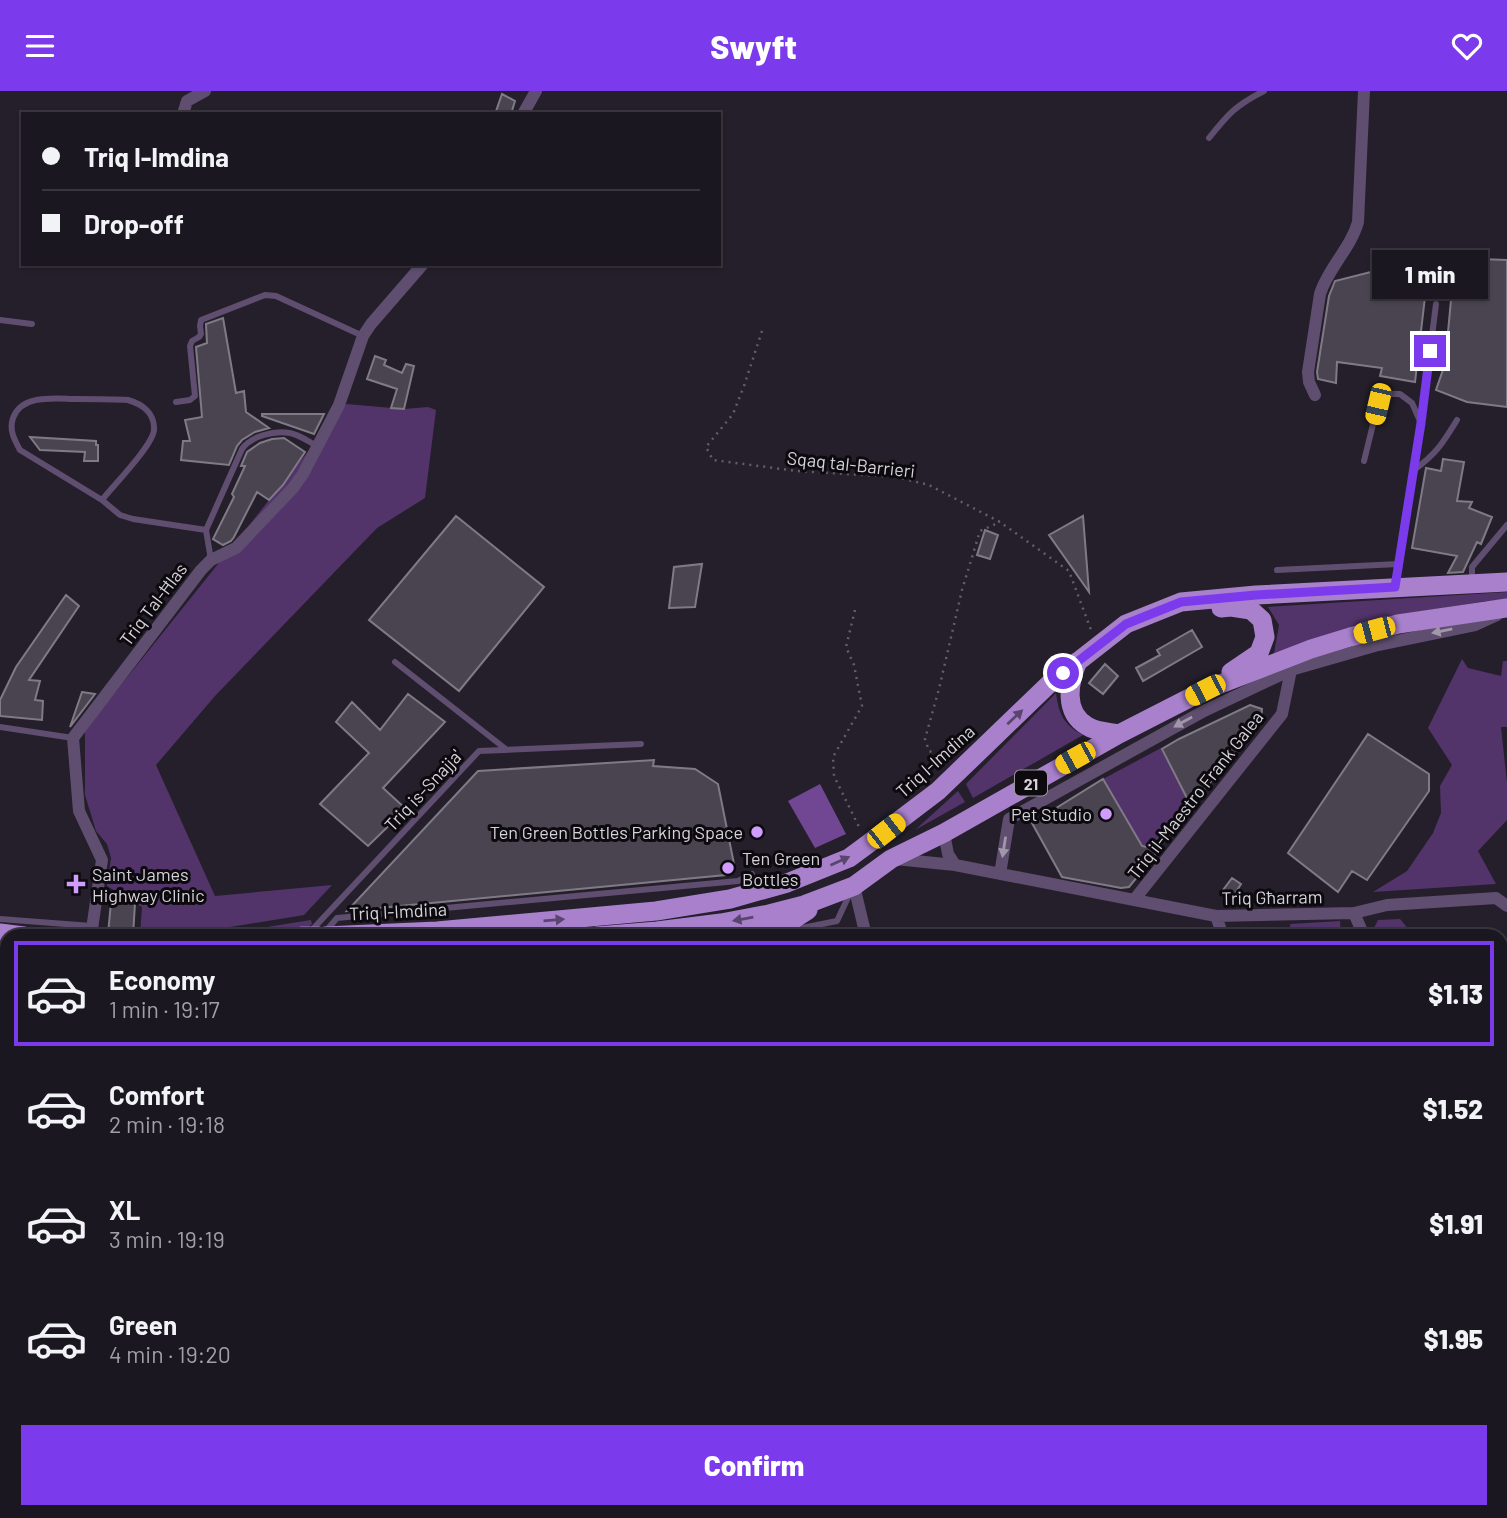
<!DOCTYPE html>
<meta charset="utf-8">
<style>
:root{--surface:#1b1720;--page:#242029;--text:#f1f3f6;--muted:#a09fa5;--line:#39363e;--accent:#7c3aed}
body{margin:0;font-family:Barlow,sans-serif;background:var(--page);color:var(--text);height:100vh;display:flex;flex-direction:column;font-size:26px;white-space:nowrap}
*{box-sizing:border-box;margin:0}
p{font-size:23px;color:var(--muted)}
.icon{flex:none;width:38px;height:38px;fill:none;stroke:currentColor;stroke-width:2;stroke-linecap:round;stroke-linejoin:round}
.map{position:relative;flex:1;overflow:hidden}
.panel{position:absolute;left:0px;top:838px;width:1508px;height:590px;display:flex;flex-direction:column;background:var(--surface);border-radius:21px 21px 0 0;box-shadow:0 2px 5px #0004,0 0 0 2px var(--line)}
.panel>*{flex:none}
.hud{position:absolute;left:21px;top:21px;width:700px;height:154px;border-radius:0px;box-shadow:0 2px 5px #0004,0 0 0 2px var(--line);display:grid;align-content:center;height:154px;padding:0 21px;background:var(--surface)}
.end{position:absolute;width:32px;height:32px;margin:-16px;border:9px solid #7c3aed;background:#fff;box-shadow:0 0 0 4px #fff}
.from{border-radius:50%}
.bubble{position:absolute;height:49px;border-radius:0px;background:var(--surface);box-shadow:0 2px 5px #0004,0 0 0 2px var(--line);font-size:23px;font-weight:800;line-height:49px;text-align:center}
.car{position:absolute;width:21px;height:42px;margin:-21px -10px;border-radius:9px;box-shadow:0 0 5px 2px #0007;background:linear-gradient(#f5c518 24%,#345 0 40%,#f5c518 0 76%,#345 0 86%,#f5c518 0)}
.hud b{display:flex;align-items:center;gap:24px;height:66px;font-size:26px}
.hud b+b{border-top:2px solid var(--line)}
.hud i{width:18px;height:18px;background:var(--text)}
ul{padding:12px 0 0;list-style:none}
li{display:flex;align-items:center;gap:21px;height:105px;margin:0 14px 10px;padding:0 7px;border:4px solid transparent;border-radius:0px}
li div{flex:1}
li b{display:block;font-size:26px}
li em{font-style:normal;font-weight:800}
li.selected{border-color:var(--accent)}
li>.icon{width:63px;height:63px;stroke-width:1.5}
.cta{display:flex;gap:14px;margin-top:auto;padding:14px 21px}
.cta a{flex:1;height:80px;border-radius:0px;background:var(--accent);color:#fff;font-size:28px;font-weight:800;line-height:80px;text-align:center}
header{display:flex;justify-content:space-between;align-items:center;height:91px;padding:0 21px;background:var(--accent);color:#fff;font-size:32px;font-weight:800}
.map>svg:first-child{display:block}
</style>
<header><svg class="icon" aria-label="menu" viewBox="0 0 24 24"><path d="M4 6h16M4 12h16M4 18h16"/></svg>Swyft<svg class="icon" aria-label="heart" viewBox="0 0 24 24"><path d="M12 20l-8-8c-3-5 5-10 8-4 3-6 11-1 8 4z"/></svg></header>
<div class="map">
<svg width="1507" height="1427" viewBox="0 0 1507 1427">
<rect width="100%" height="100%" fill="#241f2a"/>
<path fill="#52346b" d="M346,313L404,318L428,316L436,319L425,407L377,437L215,605L156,674L215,805L332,794L304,824L175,845H140L142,816L107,795L111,767L107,753L96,740L85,704V639Z
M1507,501V509L1486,510L1400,524L1356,534L1274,562L1279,534L1268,516Z
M1462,568L1468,577L1501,585L1503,570H1507V636H1501L1507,692V729L1478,760L1496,793L1373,801L1407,780L1433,742L1441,722L1440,695L1452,674L1428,637Z
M1056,602C1059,624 1064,634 1083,644L973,707L966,693Z
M1161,657L1191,715L1159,759L1140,755L1103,688Z
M958,700L965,711L915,739Z
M1400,828L1414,845H1374L1372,841L1378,829Z
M311,829L312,833L301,843L265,845L242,840Z
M1340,830L1341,845H1291L1290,833Z"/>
<path fill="#714794" d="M820,693L846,743L815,757L788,710Z"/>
<path fill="#4a4450" stroke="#807a87" stroke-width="2" d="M502,3L515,10L511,23H495Z
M1454,167L1507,169V316L1467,311L1436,299L1445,273L1451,209L1425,206L1415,291L1380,285L1382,277L1337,271L1336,292L1318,288L1317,281L1329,205L1335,190L1422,168Z
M223,227L236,302L244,300L246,321L269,337L255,341L242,349L237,355L229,374L181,369L183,350H190L185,329L202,326L196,256L207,252L206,233Z
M375,265L386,269L384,274L402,282L406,273L414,275L404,318L391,317L397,298L367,288Z
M262,323H324L314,343L262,325Z
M30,346L96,350V354H98V370H84L85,361L40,359Z
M284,347L305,361L283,394L269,409L257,401L234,446L231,450L223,454L213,448L234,406L232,403L245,375H241L247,361L260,352L272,348Z
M1443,368L1464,371L1457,410L1472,411L1469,417L1492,426L1481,453L1477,451L1463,481L1448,482L1457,465L1412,457L1426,377L1441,380Z
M456,425L544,496L459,600L369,529Z
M1083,425L1089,501L1049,444Z
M985,439L998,444L990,468L977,464Z
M702,473L695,516L669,517L674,476Z
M66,504L79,515L29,589L40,590L35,609L43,610L42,629L0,625V609L16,576Z
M1192,539L1202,556L1143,590L1136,577L1160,564L1157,559Z
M1105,573L1118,585L1103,603L1089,592Z
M82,601L95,603L70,636Z
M408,603L445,631L383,697L406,718L368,755L320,713L369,662L336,631L352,611L380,639Z
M1250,614L1262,618L1261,629L1191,715L1162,658L1179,648Z
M1368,643L1429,683V700L1367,789L1352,780L1338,801L1288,762Z
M654,669L653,675L695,678L718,693L734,773L726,784L347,820L478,680Z
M1103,688L1142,755L1159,759L1129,796L1121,797L1062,786L1032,732Z
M1232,787L1241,793L1233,806L1223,799Z
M112,801L135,812L133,845L108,843Z"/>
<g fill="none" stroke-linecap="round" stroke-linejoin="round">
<path stroke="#635e68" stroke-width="2.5" stroke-dasharray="2 5" stroke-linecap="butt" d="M762,240L744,295L733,323L706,356L713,369L797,380L896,386L929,394L1000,431L1069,480L1091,539
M855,519L846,556L854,574L862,615L833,666L834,685L860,738
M974,641L937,663L929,660L925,648L939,598L962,499L980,440L1000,431
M149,1421V1427
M254,1421L265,1427
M343,1427L348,1421
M598,1427L601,1421"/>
<path stroke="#5f4e6f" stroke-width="6" d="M1209,47C1228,23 1236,14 1264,0
M0,229L32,233
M176,311L190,309L195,305L190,255L192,250L199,246L201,243L200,235L201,229L265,204L276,205L363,245
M1364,370L1378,313L1385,303H1400L1412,312L1420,330
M1414,379C1436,363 1443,352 1457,329
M102,409C113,395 153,354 154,339C155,322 142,313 128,309C111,308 94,308 78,308C57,308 22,302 13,327C9,339 14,348 20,359L102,409L120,424L133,428L206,439L211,469
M206,439L242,358C251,345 275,339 290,342C300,344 309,351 317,355
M1277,479L1398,473
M1472,490V476L1507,434
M1395,494L1421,332L1436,213
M395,571L507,659
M0,636L73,647
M0,828L92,835
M787,840L837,830L851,800
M310,841L479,660L641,653
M325,841L337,827L738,790L752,783
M0,997L7,998"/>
<path stroke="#5f4e6f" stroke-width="12" d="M183,23L187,10L205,0
M523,23L536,0
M1315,304L1309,291L1308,281L1320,203C1328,177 1351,157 1358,131L1364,0
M944,742L948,763L955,774
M895,768L955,774L1216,825L1354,822L1387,814L1496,807L1507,815
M1000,783L1009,728L1204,620L1291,579L1378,554L1475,534L1497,524
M854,795L866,845
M1134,809L1282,623L1291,579
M1354,822L1364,845
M1216,825L1223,845
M91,845L102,769L79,720L73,647L201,479L211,469L236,457L293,397L303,383L339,314L363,245L371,233L423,173
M1502,1062L1507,1061
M0,1143L7,1145
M0,1221L7,1191
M0,1282L7,1284
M0,1378L7,1351
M0,1397L7,1399
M47,1427L49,1421"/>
<path stroke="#9b78bc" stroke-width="18" d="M87,1427L91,1421"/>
<path stroke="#a880cc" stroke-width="19" d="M1221,517L1231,516L1251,519L1262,529L1265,546L1259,562L1231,581
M1078,570C1069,591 1063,621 1087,635C1096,641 1109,641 1119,643
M0,842L24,845
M301,845H319
M325,845L437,840L656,820L730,808L787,792L849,767L868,753L938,700L1048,594L1126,533L1181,511L1256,504L1507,491
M597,845L657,840L721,832L769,823L804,814L854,795L891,768L944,742L1119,643L1205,599L1311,558L1350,546L1398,533L1507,517
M752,845L788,832L808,819
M0,862L7,863"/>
</g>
<defs><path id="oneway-solid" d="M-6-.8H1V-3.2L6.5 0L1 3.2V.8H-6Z" transform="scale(1.75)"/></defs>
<g fill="#a097a9">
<use href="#oneway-solid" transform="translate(1442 540) rotate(168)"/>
<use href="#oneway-solid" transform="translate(1183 631) rotate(151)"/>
<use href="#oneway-solid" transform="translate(1004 756) rotate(99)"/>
</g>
<g fill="#5a456e">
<use href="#oneway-solid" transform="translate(1015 626) rotate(-43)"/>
<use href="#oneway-solid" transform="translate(840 770) rotate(-24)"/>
<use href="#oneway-solid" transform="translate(743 828) rotate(170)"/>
<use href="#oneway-solid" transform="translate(554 829) rotate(-5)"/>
</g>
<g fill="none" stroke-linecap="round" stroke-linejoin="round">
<path stroke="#7c3aed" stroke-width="9" d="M1063,582L1126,533L1181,511L1256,504L1395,496L1421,332L1430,260"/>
</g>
<g fill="#d09dfe" stroke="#0c0a0f" stroke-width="2.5">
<circle cx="1106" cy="723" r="7"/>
<circle cx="757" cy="741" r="7"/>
<circle cx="728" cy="777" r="7"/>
<path d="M72.5 782.5h7v7h7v7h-7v7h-7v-7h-7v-7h7z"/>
</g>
<g text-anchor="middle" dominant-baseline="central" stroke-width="6" stroke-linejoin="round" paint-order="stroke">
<rect fill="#0c0a0f" stroke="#99969c" stroke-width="2" x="1015" y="679.5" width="32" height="25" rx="5"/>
<g font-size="16" font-weight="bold" fill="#d6d2d9">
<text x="1031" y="692">21</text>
</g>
<g font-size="18" fill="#d6d2d9" stroke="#0c0a0f">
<text transform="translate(851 373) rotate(6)">Sqaq tal-Barrieri</text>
<text transform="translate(153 513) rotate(-53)">Triq Tal-Ħlas</text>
<text transform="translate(935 670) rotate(-42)">Triq l-Imdina</text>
<text transform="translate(423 699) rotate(-47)">Triq is-Snajja'</text>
<text transform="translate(1195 704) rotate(-52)">Triq il-Maestro Frank Galea</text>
<text transform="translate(1272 806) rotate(-1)">Triq Għarram</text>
<text transform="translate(398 820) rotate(-3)">Triq l-Imdina</text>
</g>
<g font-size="18" fill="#d6d2d9" stroke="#0c0a0f" text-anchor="end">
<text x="1092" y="723">Pet Studio</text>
<text x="743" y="741">Ten Green Bottles Parking Space</text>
<text x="742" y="767" text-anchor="start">Ten Green<tspan x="742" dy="21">Bottles</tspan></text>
<text x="92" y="783" text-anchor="start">Saint James<tspan x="92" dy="21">Highway Clinic</tspan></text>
</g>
</g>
</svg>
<i class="end from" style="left:1063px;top:582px"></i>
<i class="end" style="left:1430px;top:260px"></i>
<div class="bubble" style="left:1372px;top:159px;width:116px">1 min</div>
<i class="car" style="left:1378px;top:313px;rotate:193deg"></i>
<i class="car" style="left:1374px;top:539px;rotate:255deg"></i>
<i class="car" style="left:1205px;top:599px;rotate:243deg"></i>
<i class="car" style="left:1075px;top:667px;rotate:241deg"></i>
<i class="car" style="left:886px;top:740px;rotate:52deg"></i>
<div class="hud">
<b><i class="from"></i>Triq l-Imdina</b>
<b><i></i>Drop-off</b>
</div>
<section class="panel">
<ul>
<li class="selected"><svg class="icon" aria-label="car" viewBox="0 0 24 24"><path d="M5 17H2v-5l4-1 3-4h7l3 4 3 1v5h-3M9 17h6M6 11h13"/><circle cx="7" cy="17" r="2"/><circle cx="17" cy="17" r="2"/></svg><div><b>Economy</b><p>1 min · 19:17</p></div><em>$1.13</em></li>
<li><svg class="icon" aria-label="car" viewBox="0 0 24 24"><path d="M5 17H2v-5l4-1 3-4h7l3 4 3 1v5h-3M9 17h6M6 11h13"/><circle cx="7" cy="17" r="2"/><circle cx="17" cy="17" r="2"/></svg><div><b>Comfort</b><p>2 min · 19:18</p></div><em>$1.52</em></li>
<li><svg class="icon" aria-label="car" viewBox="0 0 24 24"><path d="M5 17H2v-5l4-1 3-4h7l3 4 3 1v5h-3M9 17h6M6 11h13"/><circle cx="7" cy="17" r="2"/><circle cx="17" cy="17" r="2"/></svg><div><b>XL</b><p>3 min · 19:19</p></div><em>$1.91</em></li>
<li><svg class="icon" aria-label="car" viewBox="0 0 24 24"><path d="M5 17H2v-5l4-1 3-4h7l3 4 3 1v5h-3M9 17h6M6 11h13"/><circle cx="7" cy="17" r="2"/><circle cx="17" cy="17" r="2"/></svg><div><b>Green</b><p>4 min · 19:20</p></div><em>$1.95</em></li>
</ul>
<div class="cta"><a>Confirm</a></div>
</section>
</div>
